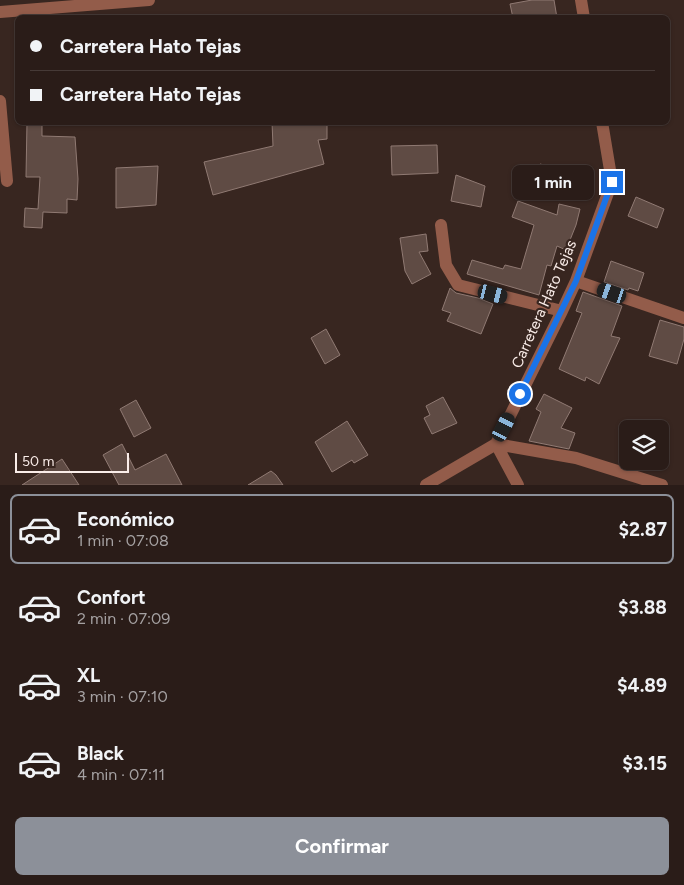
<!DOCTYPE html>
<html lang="es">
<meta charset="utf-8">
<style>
:root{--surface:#2a1c18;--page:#362925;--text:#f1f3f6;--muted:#a5a1a2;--line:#463a37;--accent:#8c9099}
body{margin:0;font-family:Figtree,sans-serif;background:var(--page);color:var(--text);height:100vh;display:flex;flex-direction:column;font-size:19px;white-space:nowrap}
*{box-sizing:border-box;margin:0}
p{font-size:16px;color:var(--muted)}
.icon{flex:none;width:28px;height:28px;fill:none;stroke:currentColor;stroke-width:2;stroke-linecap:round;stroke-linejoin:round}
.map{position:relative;height:485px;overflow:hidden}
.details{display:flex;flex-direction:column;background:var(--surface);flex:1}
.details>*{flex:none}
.banner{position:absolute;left:15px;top:15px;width:655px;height:110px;border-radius:8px;box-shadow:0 1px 4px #0004,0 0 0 1px var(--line);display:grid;align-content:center;height:110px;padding:0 15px;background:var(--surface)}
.buttons{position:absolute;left:619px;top:420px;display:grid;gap:10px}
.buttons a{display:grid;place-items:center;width:50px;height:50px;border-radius:8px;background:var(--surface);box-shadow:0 1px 4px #0004,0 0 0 1px var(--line);font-size:25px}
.scale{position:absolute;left:15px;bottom:12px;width:114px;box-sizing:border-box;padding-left:5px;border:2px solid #faede9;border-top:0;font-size:14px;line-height:18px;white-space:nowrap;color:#faede9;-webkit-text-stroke:4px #382620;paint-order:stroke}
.end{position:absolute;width:22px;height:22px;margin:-11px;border:6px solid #1a73e8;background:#fff;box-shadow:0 0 0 2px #fff}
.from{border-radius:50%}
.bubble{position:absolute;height:35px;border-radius:8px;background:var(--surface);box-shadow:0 1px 4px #0004,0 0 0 1px var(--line);font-size:16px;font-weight:700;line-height:35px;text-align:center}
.car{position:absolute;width:15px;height:30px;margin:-15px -8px;border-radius:6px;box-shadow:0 0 4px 1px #0007;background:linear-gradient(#222 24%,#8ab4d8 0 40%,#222 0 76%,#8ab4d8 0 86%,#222 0)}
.banner b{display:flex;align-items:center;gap:18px;height:48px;font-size:19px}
.banner b+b{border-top:1px solid var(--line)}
.banner i{width:12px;height:12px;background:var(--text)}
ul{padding:9px 0 0;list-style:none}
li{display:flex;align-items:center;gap:15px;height:70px;margin:0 10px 8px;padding:0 5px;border:2px solid transparent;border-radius:8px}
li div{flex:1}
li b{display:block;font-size:19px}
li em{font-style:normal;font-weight:700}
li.current{border-color:var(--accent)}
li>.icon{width:45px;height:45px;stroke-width:1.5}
.button{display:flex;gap:10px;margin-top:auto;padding:10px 15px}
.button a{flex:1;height:58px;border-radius:8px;background:var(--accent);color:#fff;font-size:20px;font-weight:700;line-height:58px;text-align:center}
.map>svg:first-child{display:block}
</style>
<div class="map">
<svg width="684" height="485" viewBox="0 0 684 485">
<rect width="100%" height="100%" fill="#382620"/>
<path fill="#5f4b44" stroke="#907a73" d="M532,0H554L557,18H513L510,4Z
M27,122H42V136L75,137L78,179L77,200L67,199V213L43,212L42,228L24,227L25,208L38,209L40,177H26Z
M272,122H327V139L318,140L324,164L213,195L204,162L273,146Z
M437,145L438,173L392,175L391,146Z
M540,164L571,172L566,191L535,183Z
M158,166L156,205L116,208V168Z
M456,175L485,186L481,207L451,201Z
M636,197L664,209L657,228L628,216Z
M518,201L557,215L559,204L580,209L576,225L566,250L557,246L551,266L547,265L539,295L467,274L472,260L503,269L505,265L521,269L534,225L512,217Z
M426,234L428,251L419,252L431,274L412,284L405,271L400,238Z
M611,261L644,273L638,291L629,288L628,290L604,282Z
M450,288L456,293L478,298L493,304L481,334L447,321L451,313L442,310Z
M583,292L622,306L611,336L620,338L599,384L586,377L585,381L559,369L582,313L576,311Z
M660,320L684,327V339L677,364L649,356Z
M326,329L340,355L325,364L311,338Z
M544,394L572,408L561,428L575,433L569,449L529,441L541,412L536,409Z
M443,397L457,423L432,434L424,418L430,415L426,406Z
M136,400L151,428L134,437L120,409Z
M347,421L368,455L354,463L352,460L332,472L315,442Z
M122,444L135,470L166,454L182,485H119L103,455Z
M62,459L79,485H22Z
M271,471L276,475L283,485H248Z"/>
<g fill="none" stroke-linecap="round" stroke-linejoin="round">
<path stroke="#935c4a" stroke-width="12" d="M581,0L584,18
M0,12L149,0
M0,101L7,181
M441,225L446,265L458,285L562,311
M576,281L684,318
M496,444L576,458L662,485
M496,444L518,485
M426,485L496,444L562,311L576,281L612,182L602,122"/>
</g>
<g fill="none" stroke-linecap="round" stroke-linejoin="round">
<path stroke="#1a73e8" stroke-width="6" d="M520,394L576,281L612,182"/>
</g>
<g text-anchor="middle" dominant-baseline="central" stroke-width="4.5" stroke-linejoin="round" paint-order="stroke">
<g font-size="15" fill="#faede9" stroke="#382620">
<text transform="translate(544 304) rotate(-66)">Carretera Hato Tejas</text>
</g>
</g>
</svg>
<div class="buttons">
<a><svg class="icon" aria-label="layers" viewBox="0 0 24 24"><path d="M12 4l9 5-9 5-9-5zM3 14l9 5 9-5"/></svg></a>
</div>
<div class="scale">50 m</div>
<i class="end from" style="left:520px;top:394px"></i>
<i class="end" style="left:612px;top:182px"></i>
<div class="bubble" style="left:512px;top:165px;width:82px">1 min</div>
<i class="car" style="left:612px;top:293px;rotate:289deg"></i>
<i class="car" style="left:493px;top:294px;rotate:104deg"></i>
<i class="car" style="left:504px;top:427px;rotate:27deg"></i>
<div class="banner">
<b><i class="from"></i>Carretera Hato Tejas</b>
<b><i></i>Carretera Hato Tejas</b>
</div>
</div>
<section class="details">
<ul>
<li class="current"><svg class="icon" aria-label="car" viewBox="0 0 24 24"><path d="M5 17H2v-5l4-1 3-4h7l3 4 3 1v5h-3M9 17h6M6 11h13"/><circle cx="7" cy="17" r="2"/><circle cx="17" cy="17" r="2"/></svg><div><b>Económico</b><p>1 min · 07:08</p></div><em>$2.87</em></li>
<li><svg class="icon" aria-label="car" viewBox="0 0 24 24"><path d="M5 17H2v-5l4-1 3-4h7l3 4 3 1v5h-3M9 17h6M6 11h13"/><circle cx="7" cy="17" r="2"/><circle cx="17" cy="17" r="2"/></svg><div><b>Confort</b><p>2 min · 07:09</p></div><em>$3.88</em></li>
<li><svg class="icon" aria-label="car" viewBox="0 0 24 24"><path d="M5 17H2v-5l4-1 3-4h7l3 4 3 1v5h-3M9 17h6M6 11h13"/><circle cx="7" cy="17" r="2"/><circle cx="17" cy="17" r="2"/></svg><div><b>XL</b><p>3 min · 07:10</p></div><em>$4.89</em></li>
<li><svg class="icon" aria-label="car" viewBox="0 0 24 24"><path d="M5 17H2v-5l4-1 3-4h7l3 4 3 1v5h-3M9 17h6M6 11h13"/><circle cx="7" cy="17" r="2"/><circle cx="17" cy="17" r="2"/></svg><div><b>Black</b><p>4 min · 07:11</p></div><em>$3.15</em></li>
</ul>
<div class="button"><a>Confirmar</a></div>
</section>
